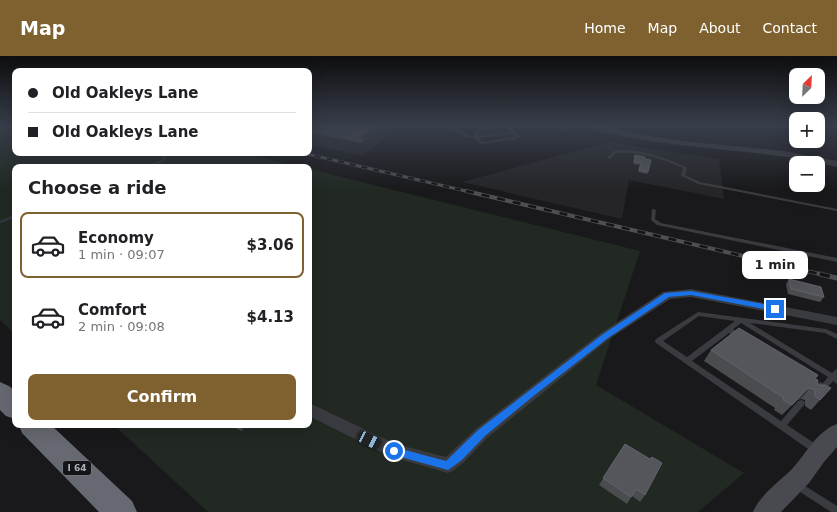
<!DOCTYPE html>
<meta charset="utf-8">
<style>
:root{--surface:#fff;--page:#f6f6f6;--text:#202124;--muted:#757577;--line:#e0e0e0;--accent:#7e612f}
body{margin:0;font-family:"DejaVu Sans",sans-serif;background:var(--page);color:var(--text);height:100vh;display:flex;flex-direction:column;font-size:15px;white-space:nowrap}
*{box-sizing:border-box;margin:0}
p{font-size:13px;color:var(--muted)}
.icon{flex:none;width:22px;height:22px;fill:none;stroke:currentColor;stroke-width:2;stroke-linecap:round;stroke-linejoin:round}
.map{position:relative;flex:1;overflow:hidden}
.sheet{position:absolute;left:12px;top:108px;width:300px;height:264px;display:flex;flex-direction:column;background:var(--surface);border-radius:8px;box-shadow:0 4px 16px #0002}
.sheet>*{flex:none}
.hud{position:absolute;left:12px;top:12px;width:300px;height:88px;border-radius:8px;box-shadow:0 4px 16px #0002;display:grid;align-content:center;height:88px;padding:0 16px;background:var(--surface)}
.needle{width:26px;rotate:24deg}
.controls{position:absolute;left:789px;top:12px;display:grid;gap:8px}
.controls a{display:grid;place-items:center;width:36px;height:36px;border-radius:8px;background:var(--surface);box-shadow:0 4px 16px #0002;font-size:20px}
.end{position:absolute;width:18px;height:18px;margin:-9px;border:5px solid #1a73e8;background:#fff;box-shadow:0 0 0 2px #fff}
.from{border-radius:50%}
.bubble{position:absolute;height:28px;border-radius:8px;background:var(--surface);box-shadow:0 4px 16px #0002;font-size:13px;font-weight:600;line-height:28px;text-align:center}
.car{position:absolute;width:12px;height:24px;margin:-12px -6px;border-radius:5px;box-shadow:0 0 3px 1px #0007;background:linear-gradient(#222 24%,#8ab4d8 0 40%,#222 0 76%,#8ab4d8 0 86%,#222 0)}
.hud b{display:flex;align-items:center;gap:14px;height:38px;font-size:15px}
.hud b+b{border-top:1px solid var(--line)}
.hud i{width:10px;height:10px;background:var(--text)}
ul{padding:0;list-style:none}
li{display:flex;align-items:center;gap:12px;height:66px;margin:0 8px 6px;padding:0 8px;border:2px solid transparent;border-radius:8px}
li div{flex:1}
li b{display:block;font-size:15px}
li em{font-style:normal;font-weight:600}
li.active{border-color:var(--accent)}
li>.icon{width:36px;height:36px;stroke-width:1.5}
h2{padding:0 16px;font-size:18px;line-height:48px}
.primary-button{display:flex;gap:8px;margin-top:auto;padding:8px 16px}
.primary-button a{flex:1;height:46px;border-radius:8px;background:var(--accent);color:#fff;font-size:16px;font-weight:600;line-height:46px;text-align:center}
header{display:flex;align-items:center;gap:24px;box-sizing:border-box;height:56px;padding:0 20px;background:var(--accent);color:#fff}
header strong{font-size:19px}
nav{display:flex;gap:22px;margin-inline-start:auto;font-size:14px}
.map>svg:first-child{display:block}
</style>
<header>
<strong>Map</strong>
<nav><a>Home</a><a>Map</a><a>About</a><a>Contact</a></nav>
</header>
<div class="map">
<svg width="837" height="456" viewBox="0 0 837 456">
<rect width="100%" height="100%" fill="#19191b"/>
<path fill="#252528" d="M309,70H402L362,100L309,88Z
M609,86L719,103L724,143L629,124L622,163L462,126Z"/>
<path fill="#212922" d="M0,70H15V97H243L299,111H15V278L0,264Z
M309,113L640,195L596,329L744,417L698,456H208L114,369H309Z"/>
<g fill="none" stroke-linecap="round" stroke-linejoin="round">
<path stroke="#2f383f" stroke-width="2" d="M144,111L163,105L165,101L163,97"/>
<path stroke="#2f383f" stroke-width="2.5" d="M0,166L15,160"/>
<path fill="#3a3b40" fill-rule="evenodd" d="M444,70C456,70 463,79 474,81L477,74L488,70L491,71L480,76L478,80L510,76L509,70H513L514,76L520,80L516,83L481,88L476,83L465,80ZM512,78L516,80L515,81L482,86L479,82Z
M624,94C647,95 666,102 686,111L687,112L685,119L700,126L837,153V155L698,128L682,120L681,119L683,112C661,102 640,95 616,97L610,103L607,102L614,95Z
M652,153H654L656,154L655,163L661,167L837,202V206L657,169L651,164Z
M698,256L826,273L837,278V283L825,277L750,267L832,317L835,314L837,313V328L833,325C827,332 826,334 817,331L816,329L817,327L819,326L823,327L828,321L741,267L733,273L740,278L741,280L740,282H736L729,277L692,305L781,365L798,345L801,344L804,345L805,347L804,349L787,369L820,391L821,394L820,397L817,398L814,397L656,287L655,285L656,283ZM699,260L735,265L687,301L663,285Z
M797,425L837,450V456H831L794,432L793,429L794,426Z"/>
<path fill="#3a3b40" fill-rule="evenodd" d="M551,70H570L564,74Z
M691,233L837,261V269L691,241L670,243L609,283L487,382L464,406L454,414L448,417L389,400L309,360V347L396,388L446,401L477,372L601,277L663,236Z"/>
<path fill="#3a3b40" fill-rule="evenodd" d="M589,70H603L644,79L682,85L784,95L837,105V111C767,93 694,95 624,80C614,78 597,77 589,70Z"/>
<path fill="#484a50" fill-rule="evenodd" d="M837,368V391L824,406L809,427L781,456H753C760,439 779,426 792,413C806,398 817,375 837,368Z"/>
<path fill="#666971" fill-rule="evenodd" d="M0,326L9,330L15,335V363L6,360L0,354Z
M19,369H51L132,445L137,456H99L22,377Z"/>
<defs>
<path id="rail-far2" d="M303,97L470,136"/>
<path id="rail-far1" d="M466,135L824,219"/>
<path id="rail" d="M820,218L837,222"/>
</defs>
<use href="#rail-far2" stroke="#4d4f55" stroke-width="3"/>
<use href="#rail-far1" stroke="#4d4f55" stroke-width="4"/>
<use href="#rail" stroke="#4d4f55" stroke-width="5"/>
<use href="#rail-far2" stroke="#141416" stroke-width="2" stroke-dasharray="6" stroke-linecap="butt"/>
<use href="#rail-far1" stroke="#141416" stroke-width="2.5" stroke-dasharray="8" stroke-linecap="butt"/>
<use href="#rail" stroke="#141416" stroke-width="3.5" stroke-dasharray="10" stroke-linecap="butt"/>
</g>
<path fill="#4a4c50" d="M309,70H385L362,87L309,76Z
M635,99L645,103L651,104L647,118L638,116L640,109L633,108Z
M789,223L824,241L820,246L788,238L786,228Z
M711,294L815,323L819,329L831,332L811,354L805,350V344L801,343L797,344L782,359L774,354L775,352L704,305Z
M228,369H247L242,375Z
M625,388L645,439L640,446L632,440L627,448L599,429Z"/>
<path fill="#323336" d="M374,70H385L362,87L361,79Z
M468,70H478L468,72Z
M810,332L801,343L797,344L782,359L806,334Z
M244,369H247L242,375L241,372Z"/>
<path fill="#55565b" stroke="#62646a" d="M318,70H374L361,79Z
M635,99L645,101V103L651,104L648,116L639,114L641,107L634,106Z
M789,223L821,231L824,241L791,233Z
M739,272L818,319L815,323L818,324L817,327L819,329H825L831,332L820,344L815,340V334L810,332L806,334L792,349L783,344L784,342L711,294Z
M233,369H244L241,372Z
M625,388L650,403L652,401L662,407L645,439L636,433L631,441L603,422Z"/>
<linearGradient id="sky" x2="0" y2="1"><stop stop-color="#0e0e0f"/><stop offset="0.52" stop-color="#383e4a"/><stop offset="1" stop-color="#383e4a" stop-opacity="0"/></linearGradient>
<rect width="837" height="134" fill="url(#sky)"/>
<path fill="#1a73e8" d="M691,235L775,250L778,253L775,255L691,239L669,241L608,282L531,342L485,380L462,404L448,414L390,398L389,395L390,392L394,391L446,405L478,374L603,278L665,237Z"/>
<g text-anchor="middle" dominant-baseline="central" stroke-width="4" stroke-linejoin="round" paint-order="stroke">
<rect fill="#141416" stroke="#7e8189" stroke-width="1" x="63" y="405" width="28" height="14" rx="3"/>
<g font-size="9" font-weight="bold" fill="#acb0ba">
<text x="77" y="412">I 64</text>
</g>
</g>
</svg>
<div class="controls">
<a><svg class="needle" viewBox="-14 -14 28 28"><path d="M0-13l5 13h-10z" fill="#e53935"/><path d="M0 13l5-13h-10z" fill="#757577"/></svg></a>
<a>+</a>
<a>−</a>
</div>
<i class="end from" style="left:394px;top:395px"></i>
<i class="end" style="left:775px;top:253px"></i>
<div class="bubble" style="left:742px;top:195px;width:66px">1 min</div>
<i class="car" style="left:369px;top:384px;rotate:116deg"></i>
<div class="hud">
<b><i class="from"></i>Old Oakleys Lane</b>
<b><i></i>Old Oakleys Lane</b>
</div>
<section class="sheet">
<h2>Choose a ride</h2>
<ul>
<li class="active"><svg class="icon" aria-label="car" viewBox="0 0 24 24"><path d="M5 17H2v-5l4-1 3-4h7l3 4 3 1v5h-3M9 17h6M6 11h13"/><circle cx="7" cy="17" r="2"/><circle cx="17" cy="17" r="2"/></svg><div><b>Economy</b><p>1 min · 09:07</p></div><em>$3.06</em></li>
<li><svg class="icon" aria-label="car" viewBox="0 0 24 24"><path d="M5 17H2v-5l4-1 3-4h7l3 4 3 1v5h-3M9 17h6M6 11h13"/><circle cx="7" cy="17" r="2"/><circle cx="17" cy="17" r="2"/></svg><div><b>Comfort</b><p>2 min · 09:08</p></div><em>$4.13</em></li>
</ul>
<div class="primary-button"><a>Confirm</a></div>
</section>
</div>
